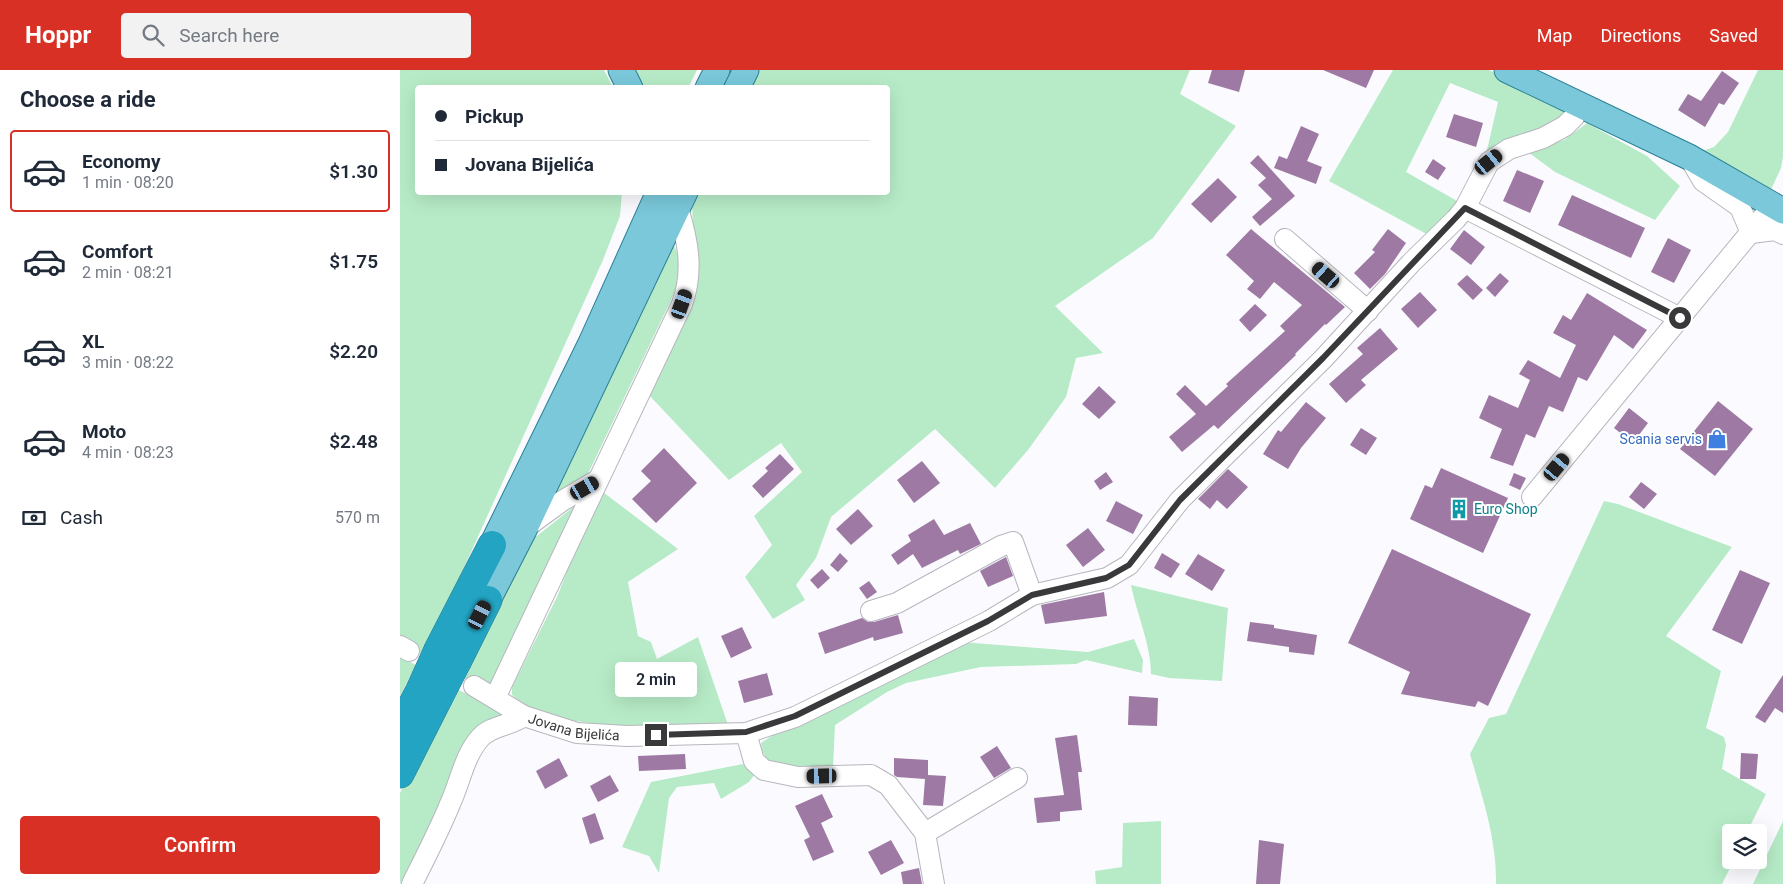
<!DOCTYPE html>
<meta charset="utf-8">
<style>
:root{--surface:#fff;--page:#f2f2f3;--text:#1f2937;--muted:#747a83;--line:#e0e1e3;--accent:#d93025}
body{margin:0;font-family:Roboto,sans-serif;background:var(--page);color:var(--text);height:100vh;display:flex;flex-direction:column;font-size:19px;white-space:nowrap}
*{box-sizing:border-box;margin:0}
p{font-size:16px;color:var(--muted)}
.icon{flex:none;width:28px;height:28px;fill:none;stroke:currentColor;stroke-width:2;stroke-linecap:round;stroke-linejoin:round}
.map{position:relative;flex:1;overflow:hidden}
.drawer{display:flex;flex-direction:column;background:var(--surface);width:400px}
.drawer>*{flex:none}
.hud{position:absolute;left:15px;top:15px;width:475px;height:110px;border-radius:5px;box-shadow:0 5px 20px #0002;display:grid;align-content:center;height:110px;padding:0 20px;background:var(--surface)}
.fabs{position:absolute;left:1322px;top:754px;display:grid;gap:10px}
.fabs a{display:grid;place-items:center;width:45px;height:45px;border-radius:5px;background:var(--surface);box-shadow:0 5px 20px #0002;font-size:25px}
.end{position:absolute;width:22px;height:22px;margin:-11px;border:6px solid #39393c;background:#fff;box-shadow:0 0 0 2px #fff}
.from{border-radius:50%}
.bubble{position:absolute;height:35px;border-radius:5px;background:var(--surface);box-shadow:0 5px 20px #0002;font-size:16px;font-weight:600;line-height:35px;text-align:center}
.car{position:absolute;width:15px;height:30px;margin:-15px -8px;border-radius:6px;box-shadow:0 0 4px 1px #0007;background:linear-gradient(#222 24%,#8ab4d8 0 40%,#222 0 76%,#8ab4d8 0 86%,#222 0)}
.hud b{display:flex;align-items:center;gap:18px;height:48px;font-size:19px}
.hud b+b{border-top:1px solid var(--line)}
.hud i{width:12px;height:12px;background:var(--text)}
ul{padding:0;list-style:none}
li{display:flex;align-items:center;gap:15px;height:82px;margin:0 10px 8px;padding:0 10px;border:2px solid transparent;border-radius:5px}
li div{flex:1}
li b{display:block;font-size:19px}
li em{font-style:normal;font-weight:600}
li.active{border-color:var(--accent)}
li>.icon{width:45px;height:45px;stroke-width:1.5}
h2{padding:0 20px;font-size:22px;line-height:60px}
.pay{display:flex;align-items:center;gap:12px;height:55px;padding:0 20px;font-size:19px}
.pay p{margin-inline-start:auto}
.cta{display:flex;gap:10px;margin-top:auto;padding:10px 20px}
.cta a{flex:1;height:58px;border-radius:5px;background:var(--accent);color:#fff;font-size:20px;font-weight:600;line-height:58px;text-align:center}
header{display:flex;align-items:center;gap:30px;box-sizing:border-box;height:70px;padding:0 25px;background:var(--accent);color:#fff}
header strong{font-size:24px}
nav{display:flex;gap:28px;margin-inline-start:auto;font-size:18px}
.search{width:350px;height:45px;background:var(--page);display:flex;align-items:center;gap:12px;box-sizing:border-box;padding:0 18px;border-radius:5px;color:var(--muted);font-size:19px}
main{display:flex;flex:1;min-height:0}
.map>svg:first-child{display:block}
</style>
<header>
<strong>Hoppr</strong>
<div class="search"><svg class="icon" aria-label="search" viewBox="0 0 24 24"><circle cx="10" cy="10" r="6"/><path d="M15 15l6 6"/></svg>Search here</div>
<nav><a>Map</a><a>Directions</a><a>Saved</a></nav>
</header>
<main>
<section class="drawer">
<h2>Choose a ride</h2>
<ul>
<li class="active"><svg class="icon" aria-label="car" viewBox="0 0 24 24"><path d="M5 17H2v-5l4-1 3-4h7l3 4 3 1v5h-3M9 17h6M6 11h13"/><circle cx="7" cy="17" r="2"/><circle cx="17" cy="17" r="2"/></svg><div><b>Economy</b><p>1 min · 08:20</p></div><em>$1.30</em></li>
<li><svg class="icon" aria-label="car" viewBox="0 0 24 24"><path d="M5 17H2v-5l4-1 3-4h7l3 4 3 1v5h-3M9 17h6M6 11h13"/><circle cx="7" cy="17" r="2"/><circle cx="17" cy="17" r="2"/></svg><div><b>Comfort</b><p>2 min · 08:21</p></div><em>$1.75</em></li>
<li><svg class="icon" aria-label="car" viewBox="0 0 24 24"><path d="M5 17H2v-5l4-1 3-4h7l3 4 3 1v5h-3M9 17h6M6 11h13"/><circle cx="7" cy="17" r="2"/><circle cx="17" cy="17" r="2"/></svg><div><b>XL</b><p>3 min · 08:22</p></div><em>$2.20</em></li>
<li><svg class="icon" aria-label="car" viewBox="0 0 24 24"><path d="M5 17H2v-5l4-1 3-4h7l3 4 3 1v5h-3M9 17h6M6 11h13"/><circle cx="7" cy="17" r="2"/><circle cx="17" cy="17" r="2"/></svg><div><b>Moto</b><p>4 min · 08:23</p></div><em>$2.48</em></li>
</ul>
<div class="pay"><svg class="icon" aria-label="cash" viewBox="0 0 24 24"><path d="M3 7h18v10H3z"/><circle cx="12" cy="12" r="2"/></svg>Cash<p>570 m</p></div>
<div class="cta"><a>Confirm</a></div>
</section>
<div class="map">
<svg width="1383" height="814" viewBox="0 0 1383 814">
<rect width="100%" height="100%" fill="#fbfbff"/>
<path fill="#b7ebc7" d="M0,0H204L213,17L18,18V122L222,123L220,146L203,190L29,575L22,584L0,573Z
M228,0H297L288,18L236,17Z
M359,0H790L780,24L836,56L753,168L655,236L703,283L676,288L666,327L628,380L595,418L535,359L431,447L416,488L396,515L405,530L373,549L345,507L372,475L354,446L402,402L381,373L329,410L248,324L293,158L292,133L298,123L488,122V18L351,17Z
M993,0H1089L1159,34L1165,38L1161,51L1087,80L1098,32L1050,13L1006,102L1059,132L1032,167L929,111Z
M1358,0H1383V87L1381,98L1369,124L1299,82L1314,77L1328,62Z
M1187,53L1247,86L1280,116L1255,150L1155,102L1128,82L1164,70Z
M273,174C284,193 280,210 271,230L186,408L151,429Z
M199,419L278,479L228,512L238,566L251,572L257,589L298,567L328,655C272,656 154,665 112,625V617L157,527Z
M181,431L96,610C83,620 72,612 59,605L133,469Z
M1204,431L1218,434L1332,477L1266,566L1321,601L1306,658L1324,667L1326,675L1322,699L1366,724L1347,762H1331V790H1334L1322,814H1096C1097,770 1082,726 1070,684L1089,648L1106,644Z
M731,515L828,538L822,611L769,608L751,604C751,575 737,545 731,515Z
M734,569L743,590L742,603L686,590L676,594L581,597L506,613L487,622L435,655L433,698C410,702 362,707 361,673L381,660L561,572L688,582Z
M0,587L16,595L0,626Z
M53,617L104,643V649L75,662L67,668L43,732L0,814V723Z
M343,694L355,704L349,712L321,729L314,713L277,717L269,728L259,803L249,786L222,777L251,712Z
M761,751V814H696L695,801L722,797L723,753Z
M1383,751V814H1353Z"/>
<path fill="#9d79a3" d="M812,0H845L839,22L808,13Z
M923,0H974L966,18Z
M1322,1L1339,13L1324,35L1319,33L1305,57L1278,40L1288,24L1301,31Z
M1054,44L1083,53L1076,77L1046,67Z
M901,56L919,64L907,91L922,97L916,114L874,98L879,86L887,89Z
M858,85L895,126L860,156L852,147L872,129L858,115L866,108L850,93Z
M1033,89L1046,98L1038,110L1025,102Z
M1117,100L1144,111L1130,143L1103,131Z
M818,108L837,127L811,153L791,134Z
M1172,125L1245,158L1231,188L1158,155Z
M851,159L945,237L926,255L925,254L895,284L896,285L818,359L814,355L782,382L769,367L796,344L776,324L785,315L806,336L828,316L826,314L885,261L880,256L902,235L874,212L860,229L847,219L854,211L826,185Z
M988,159L1006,173L985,204L970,219L954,203L975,182L972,180Z
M1064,160L1085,177L1071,195L1050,179Z
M1268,168L1291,180L1274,213L1251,202Z
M1100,203L1109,211L1095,227L1086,218Z
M1067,205L1083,220L1073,230L1057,214Z
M1020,222L1037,240L1018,258L1001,239Z
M1187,223L1247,260L1233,279L1214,265L1187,311L1178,307L1163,342L1149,336L1135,368L1126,364L1113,396L1090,388L1102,359L1079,348L1089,325L1118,338L1130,310L1119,304L1128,290L1160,308L1176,275L1153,263L1163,245L1171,250Z
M855,234L867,245L850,262L839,250Z
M980,258L998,279L961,310L966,315L946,333L929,314L963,284L957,278Z
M699,316L716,332L699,349L682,334Z
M1318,331L1353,359L1315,406L1280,379Z
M906,332L926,348L901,378L888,399L863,384L878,360L881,362Z
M1229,338L1248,353L1233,373L1214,358Z
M961,358L977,368L966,385L950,375Z
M264,378L297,413L256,453L232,429L251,411L241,401Z
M380,384L394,399L363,428L352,416L368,401L365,398Z
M522,391L540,413L514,433L497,410Z
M1041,398L1108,428L1083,483L1010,449L1025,415L1032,418Z
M828,399L848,417L827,439L817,430L810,439L798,429Z
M706,402L713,412L700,420L694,411Z
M1114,403L1126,408L1120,420L1109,415Z
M1241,412L1257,424L1244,439L1229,427Z
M716,431L743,445L733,464L706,451Z
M458,439L473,456L451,475L436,459Z
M534,449L544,465L570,453L581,474L560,484L558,480L522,498L513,484L498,495L491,485L511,471L508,465Z
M688,458L705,480L683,497L666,475Z
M992,479L1131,544L1088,636L1078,631L1075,637L1001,624L1010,602L948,573Z
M440,483L448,491L438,502L430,495Z
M762,483L780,494L771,508L754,498Z
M798,484L825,500L812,521L785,504Z
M606,487L613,506L588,517L580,501Z
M422,499L430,508L418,519L410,510Z
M1340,500L1370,513L1342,574L1312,560Z
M469,511L477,522L467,529L459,518Z
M704,522L707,546L645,554L641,535Z
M498,545L503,563L474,571L473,567L425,584L418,563L462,548L468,552H474Z
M850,552L874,555V558L917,565L914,585L889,582V577L847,571Z
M342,557L352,578L331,588L321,566Z
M367,603L373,625L344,633L338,611Z
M1383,605V643L1375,638L1365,653L1355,647Z
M729,626L758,628L757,656L728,655Z
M677,665L682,702H678L682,740L660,742V751L637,753L634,728L664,725L655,668Z
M597,676L611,698L594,708L580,687Z
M1341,683L1358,684L1356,709H1340Z
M285,684L286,699L239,701L238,686Z
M159,688L168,706L145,719L136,701Z
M494,688L528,690V705L546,706L543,736L523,735L525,709L497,707L494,705Z
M210,705L219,721L198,732L190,716Z
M422,724L433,747L421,753L434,782L413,791L404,770L410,767L395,736Z
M195,743L204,769L190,774L182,748Z
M491,770L504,793L481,805L468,782Z
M859,770L884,774L880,814H856Z
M519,798L522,814H503L501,802Z"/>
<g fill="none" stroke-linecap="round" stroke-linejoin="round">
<defs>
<g id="minor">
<path d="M1289,87L1303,111L1340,137L1351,163L1375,160L1383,164"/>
<path d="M1065,138L1280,248"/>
<path d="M885,169L968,241"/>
<path d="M1132,427L1373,135"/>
<path d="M125,458L162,431L196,411"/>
<path d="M471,541L497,533L601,476L613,472L632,525"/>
<path d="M0,576L9,581"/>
<path id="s1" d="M74,616L124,646L177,663L227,666L346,663L395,647L589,551L632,525L707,508L729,495L780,430L923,289L1011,193L1056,149L1065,138L1089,92L1109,79L1143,68L1165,56L1174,47L1181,34"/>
<path d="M95,628L282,234C294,201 288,171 278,138"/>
<path d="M346,663L354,691L364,700L398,707L471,705L488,715L525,763L534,814"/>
<path d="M525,763L617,708"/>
<path d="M12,814C25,788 39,761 50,734C60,713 64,686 80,668C91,655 111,656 124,646"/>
</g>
<path id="major" d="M221,0L230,18
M1107,0L1289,87L1383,141
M308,18L317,0
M337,18L346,0
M92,475L191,273L259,122
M88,530L124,460L285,122"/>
<path id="highway" d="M38,580L92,475
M58,590L88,530
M0,658L20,620
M0,704L38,629"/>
</defs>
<use href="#minor" stroke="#b6b6be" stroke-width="22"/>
<use href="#major" stroke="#2a7f93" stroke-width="27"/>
<use href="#highway" stroke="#2a7f93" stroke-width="29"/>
<use href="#minor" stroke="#fff" stroke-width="20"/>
<use href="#major" stroke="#7ac8da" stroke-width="25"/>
<use href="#highway" stroke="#22a4c2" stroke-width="28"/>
<defs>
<path id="highway-bridge" d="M20,620L38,580
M38,629L58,590"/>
</defs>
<use href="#highway-bridge" stroke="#2a7f93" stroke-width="29" stroke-linecap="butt"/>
<use href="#highway-bridge" stroke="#22a4c2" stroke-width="28"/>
</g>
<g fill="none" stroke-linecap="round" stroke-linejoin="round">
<path stroke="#39393c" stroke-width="6" d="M256,665L346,662L395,646L588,551L632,525L706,508L729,495L780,430L923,288L1065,138L1280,248"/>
</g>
<defs>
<symbol id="shop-bare" viewBox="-9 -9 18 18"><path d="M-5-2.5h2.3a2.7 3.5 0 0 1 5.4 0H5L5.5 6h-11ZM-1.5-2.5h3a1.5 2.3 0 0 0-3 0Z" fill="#3f7fe0" stroke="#fff" stroke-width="2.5" paint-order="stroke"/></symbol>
<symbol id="building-bare" viewBox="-9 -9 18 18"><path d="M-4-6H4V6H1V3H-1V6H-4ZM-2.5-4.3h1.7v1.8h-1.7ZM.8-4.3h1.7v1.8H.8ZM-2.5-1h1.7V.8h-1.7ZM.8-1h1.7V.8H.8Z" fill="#0f9aa8" stroke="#fff" stroke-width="2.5" paint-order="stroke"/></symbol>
</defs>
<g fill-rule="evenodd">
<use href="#shop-bare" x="1303" y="355" width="28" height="28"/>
<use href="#building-bare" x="1045" y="425" width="28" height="28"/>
</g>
<g text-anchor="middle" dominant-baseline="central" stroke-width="4" stroke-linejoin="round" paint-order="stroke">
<g font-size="14" fill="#366cbe" stroke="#fff" text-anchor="end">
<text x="1302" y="369">Scania servis</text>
</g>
<g font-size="14" fill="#0d838f" stroke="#fff" text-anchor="start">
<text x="1074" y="439">Euro Shop</text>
</g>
<g font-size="14" fill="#39393c" stroke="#fff">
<text stroke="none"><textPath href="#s1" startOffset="110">Jovana Bijelića</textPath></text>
</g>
</g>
</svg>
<div class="fabs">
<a><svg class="icon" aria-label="layers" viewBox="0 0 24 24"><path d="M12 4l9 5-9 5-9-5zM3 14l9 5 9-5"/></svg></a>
</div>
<i class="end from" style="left:1280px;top:248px"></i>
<i class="end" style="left:256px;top:665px"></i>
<div class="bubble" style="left:215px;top:592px;width:82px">2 min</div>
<i class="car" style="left:1089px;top:92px;rotate:51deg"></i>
<i class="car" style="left:926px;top:205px;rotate:311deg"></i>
<i class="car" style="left:282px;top:234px;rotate:20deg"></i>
<i class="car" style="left:1157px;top:397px;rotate:40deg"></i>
<i class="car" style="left:185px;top:418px;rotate:60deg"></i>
<i class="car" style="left:80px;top:545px;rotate:27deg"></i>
<i class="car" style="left:422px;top:706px;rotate:269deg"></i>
<div class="hud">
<b><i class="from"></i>Pickup</b>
<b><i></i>Jovana Bijelića</b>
</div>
</div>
</main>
